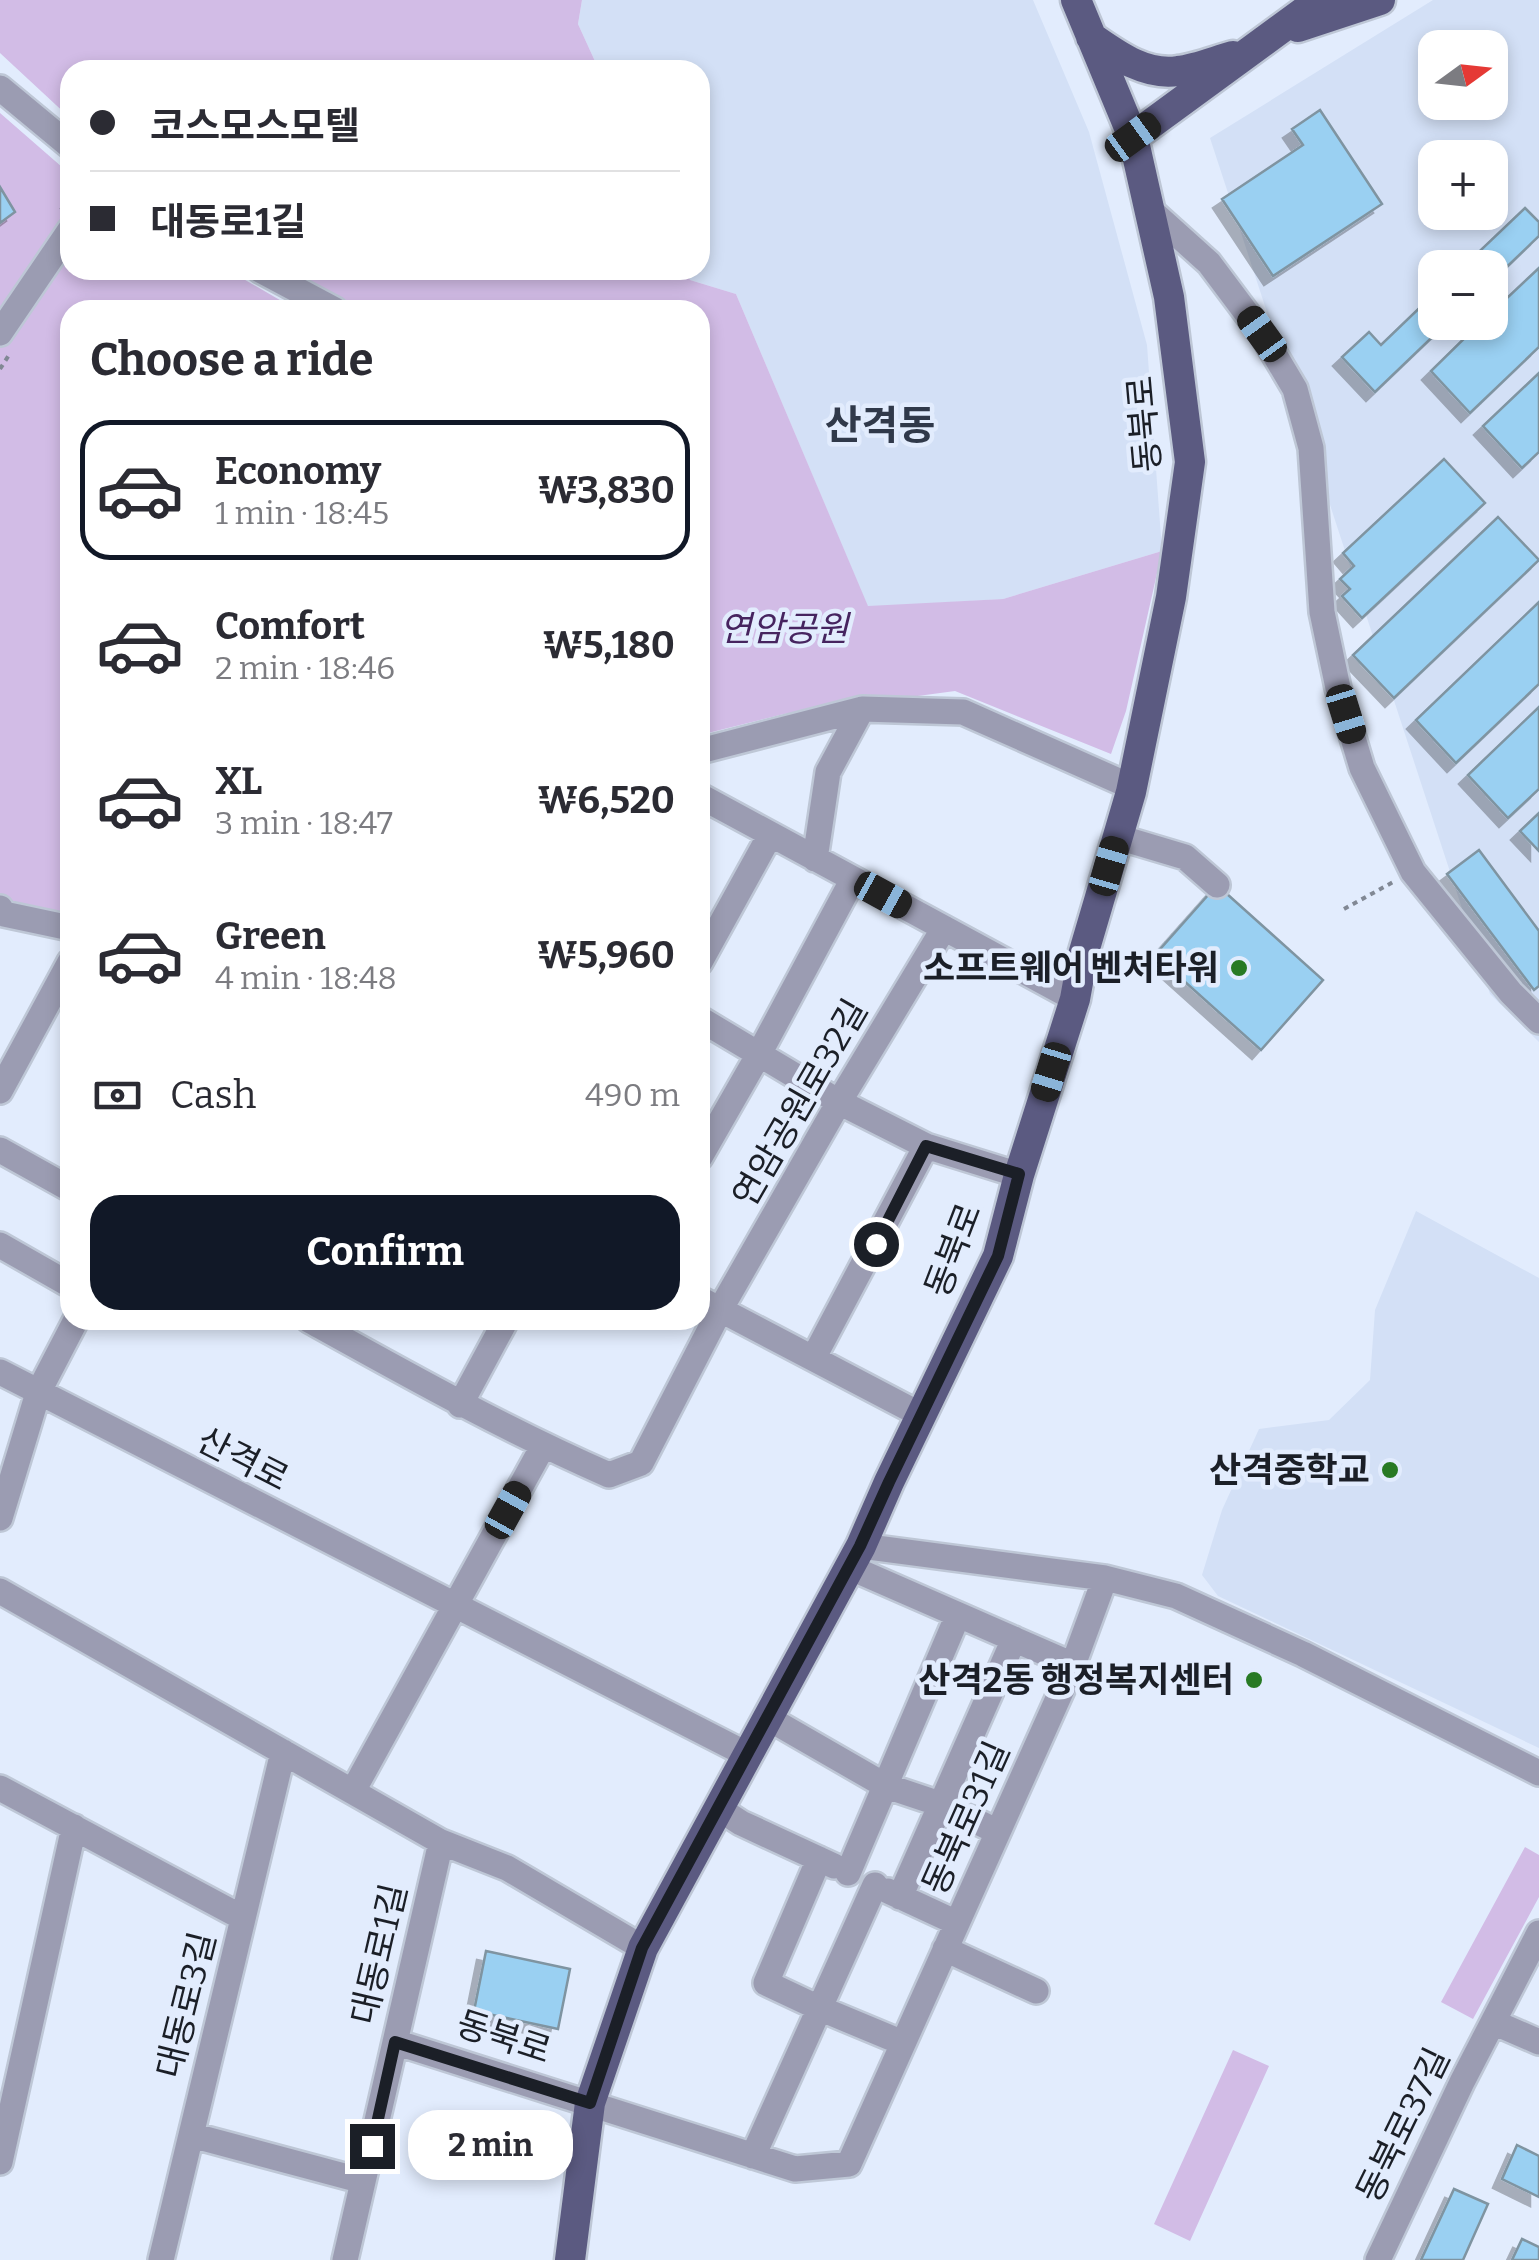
<!DOCTYPE html>
<meta charset="utf-8">
<style>
:root{--surface:#fff;--page:#f2f2f3;--text:#2b2b33;--muted:#7c7c81;--line:#e1e1e2;--accent:#111827}
body{margin:0;font-family:Bitter,"Noto Sans KR",serif;background:var(--page);color:var(--text);height:100vh;display:flex;flex-direction:column;font-size:38px;white-space:nowrap}
*{box-sizing:border-box;margin:0}
p{font-size:32px;color:var(--muted)}
.icon{flex:none;width:55px;height:55px;fill:none;stroke:currentColor;stroke-width:2;stroke-linecap:round;stroke-linejoin:round}
.map{position:relative;flex:1;overflow:hidden}
.panel{position:absolute;left:60px;top:300px;width:650px;height:1030px;display:flex;flex-direction:column;background:var(--surface);border-radius:30px;box-shadow:0 5px 15px #0003}
.panel>*{flex:none}
.top-card{position:absolute;left:60px;top:60px;width:650px;height:220px;border-radius:30px;box-shadow:0 5px 15px #0003;display:grid;align-content:center;height:220px;padding:0 30px;background:var(--surface)}
.needle{width:65px;rotate:75deg}
.controls{position:absolute;left:1418px;top:30px;display:grid;gap:20px}
.controls a{display:grid;place-items:center;width:90px;height:90px;border-radius:20px;background:var(--surface);box-shadow:0 5px 15px #0003;font-size:50px}
.end{position:absolute;width:45px;height:45px;margin:-22px;border:12px solid #1b1f27;background:#fff;box-shadow:0 0 0 5px #fff}
.from{border-radius:50%}
.bubble{position:absolute;height:70px;border-radius:30px;background:var(--surface);box-shadow:0 5px 15px #0003;font-size:32px;font-weight:700;line-height:70px;text-align:center}
.car{position:absolute;width:30px;height:60px;margin:-30px -15px;border-radius:12px;box-shadow:0 0 8px 2px #0007;background:linear-gradient(#222 24%,#8ab4d8 0 40%,#222 0 76%,#8ab4d8 0 86%,#222 0)}
.top-card b{display:flex;align-items:center;gap:35px;height:95px;font-size:38px}
.top-card b+b{border-top:2px solid var(--line)}
.top-card i{width:25px;height:25px;background:var(--text)}
ul{padding:0;list-style:none}
li{display:flex;align-items:center;gap:30px;height:140px;margin:0 20px 15px;padding:0 10px;border:5px solid transparent;border-radius:30px}
li div{flex:1}
li b{display:block;font-size:38px}
li em{font-style:normal;font-weight:700}
li.on{border-color:var(--accent)}
li>.icon{width:90px;height:90px;stroke-width:1.5}
h2{padding:0 30px;font-size:45px;line-height:120px}
.pay{display:flex;align-items:center;gap:25px;height:110px;padding:0 30px;font-size:38px}
.pay p{margin-inline-start:auto}
.cta{display:flex;gap:20px;margin-top:auto;padding:20px 30px}
.cta a{flex:1;height:115px;border-radius:30px;background:var(--accent);color:#fff;font-size:40px;font-weight:700;line-height:115px;text-align:center}
.map>svg:first-child{display:block}
</style>
<div class="map">
<svg width="1539" height="2260" viewBox="0 0 1539 2260">
<defs>
<filter id="shadow"><feDropShadow dx="-9" dy="9" stdDeviation="0" flood-color="#0004"/></filter>
</defs>
<rect width="100%" height="100%" fill="#e2ecfd"/>
<path fill="#d3e0f6" fill-rule="evenodd" d="M582,0H1033L1089,132L1147,345L1162,551L1003,599L868,607L736,294L690,280L686,270H700V70H599L578,24Z
M1433,0H1539V1042L1490,994L1210,138ZM1435,48H1490V102H1435ZM1435,158H1490V212H1435ZM1435,268H1490V322H1435Z
M1416,1211L1539,1278V1748L1218,1596L1202,1575L1222,1510L1259,1429L1329,1420L1370,1380L1375,1310Z"/>
<path fill="#d2bce6" d="M0,0H582L578,24L599,70H70V118L0,53Z
M0,113L70,174V270H228L297,310H70V921L7,907L0,896Z
M283,270H686L690,280L736,294L868,606L1003,599L1162,551L1126,711L1111,754L955,691L784,714L700,735V310H367Z
M1525,1847L1539,1855V1897L1473,2019L1441,2002Z
M1233,2050L1269,2066L1190,2241L1154,2224Z"/>
<path fill="#9ad0f2" stroke="#7f94a1" stroke-width="2.5" filter="url(#shadow)" d="M1320,110L1382,204L1273,276L1222,199L1303,145L1292,129Z
M0,187L15,212L0,223Z
M1525,208L1539,222V236L1490,283V268H1462Z
M1539,268V347L1470,413L1431,371L1481,322H1490V314Z
M1435,293V322H1448L1375,392L1342,357L1369,332L1381,345Z
M1539,373V452L1522,468L1483,426Z
M1444,459L1485,503L1362,618L1342,596L1350,589L1340,579L1354,566L1343,553Z
M1498,517L1539,560L1394,698L1353,655Z
M1539,602V684L1456,763L1416,720Z
M1539,707V789L1508,818L1468,775Z
M1539,813V851L1520,831Z
M1479,850L1539,931V986L1534,990L1447,874Z
M1217,885L1323,980L1261,1050L1155,955Z
M486,1951L570,1969L558,2029L474,2011Z
M1517,2145L1539,2156V2197L1502,2179Z
M1454,2189L1488,2204L1463,2260H1421Z
M1522,2239L1539,2247V2260H1512Z"/>
<g fill="none" stroke-linecap="round" stroke-linejoin="round">
<defs>
<path id="minor" d="M0,88L70,146
M1149,209L1209,263L1263,335L1295,389L1311,448L1322,612L1338,688L1362,768L1413,872L1511,993L1539,1021
M260,270L335,310
M0,333L70,230
M700,751L862,709L963,712L1132,787
M700,796L1075,999
M1118,837L1185,857L1217,885
M815,859L828,772L862,709
M0,908L4,914L70,928
M700,962L770,835
M700,1019L839,1102L926,1146L1019,1175
M0,1091L70,962
M0,1150L70,1189
M700,1157L759,1054L853,879
M0,1245L70,1285
M700,1299L921,1415
M309,1320C408,1375 506,1430 609,1475L641,1463L720,1310L839,1102L944,928
M814,1357L926,1146
M0,1372L746,1754
M460,1405L506,1320
M0,1518L38,1393L76,1320
M861,1546L1105,1578L1176,1596L1303,1654L1539,1773
M849,1567L1073,1665
M0,1591L441,1842L507,1868L643,1948
M768,1718L886,1786L943,1805L998,1832
M0,1788L243,1918
M353,1791L543,1446
M718,1808L741,1823L834,1866
M819,1859L766,1983L819,2008L903,2043
M848,1873L958,1615
M888,1891L957,1923
M900,1897L1014,1639
M945,1949L1036,1991
M1493,2022L1539,2042
M395,2042L795,2169L849,2164L1073,1665L1105,1578
M191,2135L363,2181
M753,2156L875,1885
M0,2162L74,1827
M161,2260L283,1752
M345,2260L441,1842
M1378,2260L1462,2082L1539,1933"/>
<path id="major" d="M1298,27L1380,0
M1091,37C1117,55 1145,76 1178,71C1196,69 1215,61 1233,56
M1133,137L1320,0
M570,2260L590,2103L643,1948L861,1546L889,1482L998,1256L1019,1175L1075,999L1083,955L1131,792L1171,597L1190,462L1169,297L1133,137L1076,0"/>
</defs>
<use href="#minor" stroke="#bec7d6" stroke-width="30"/>
<use href="#major" stroke="#bec7d6" stroke-width="35"/>
<path stroke="#818894" stroke-width="4" stroke-dasharray="5 5" stroke-linecap="butt" d="M61,210L70,197
M0,369L9,355
M1344,909L1395,881"/>
<use href="#minor" stroke="#9b9cb2" stroke-width="25"/>
<use href="#major" stroke="#5b5a81" stroke-width="30"/>
</g>
<g fill="none" stroke-linecap="round" stroke-linejoin="round">
<path stroke="#1b1f27" stroke-width="12" d="M372,2146L395,2042L590,2103L642,1948L860,1546L889,1482L998,1256L1019,1174L926,1146L876,1244"/>
</g>
<g fill="#287a24" stroke="#e2ecfd" stroke-width="4">
<circle cx="1239" cy="968" r="10"/>
<circle cx="1390" cy="1470" r="10"/>
<circle cx="1254" cy="1680" r="10"/>
</g>
<g text-anchor="middle" dominant-baseline="central" stroke-width="9" stroke-linejoin="round" paint-order="stroke">
<g font-size="35" fill="#1b1f27" stroke="#e2ecfd">
<text transform="translate(1144 424) rotate(-95)">동북로</text>
<text transform="translate(800 1103) rotate(-60)">연암공원로32길</text>
<text transform="translate(953 1250) rotate(-69)">동북로</text>
<text transform="translate(243 1459) rotate(27)">산격로</text>
<text transform="translate(966 1818) rotate(-66)">동북로31길</text>
<text transform="translate(379 1954) rotate(-77)">대동로1길</text>
<text transform="translate(186 2005) rotate(-76)">대동로3길</text>
<text transform="translate(504 2037) rotate(18)">동북로</text>
<text transform="translate(1403 2125) rotate(-64)">동북로37길</text>
</g>
<g font-size="35" font-style="italic" fill="#46245f" stroke="#e2ecfd">
<text x="784" y="629">연암공원</text>
</g>
<g font-size="35" font-weight="bold" fill="#1b1f27" stroke="#e2ecfd" text-anchor="end">
<text x="1219" y="968">소프트웨어 벤처타워</text>
<text x="1370" y="1470">산격중학교</text>
<text x="1234" y="1680">산격2동 행정복지센터</text>
</g>
<g font-size="40" font-weight="bold" fill="#30394a" stroke="#e2ecfd">
<text x="880" y="426">산격동</text>
</g>
</g>
</svg>
<div class="controls">
<a><svg class="needle" viewBox="-14 -14 28 28"><path d="M0-13l5 13h-10z" fill="#e53935"/><path d="M0 13l5-13h-10z" fill="#7c7c81"/></svg></a>
<a>+</a>
<a>−</a>
</div>
<i class="end from" style="left:876px;top:1244px"></i>
<i class="end" style="left:372px;top:2146px"></i>
<div class="bubble" style="left:408px;top:2110px;width:165px">2 min</div>
<i class="car" style="left:1133px;top:137px;rotate:54deg"></i>
<i class="car" style="left:1262px;top:334px;rotate:324deg"></i>
<i class="car" style="left:1346px;top:714px;rotate:163deg"></i>
<i class="car" style="left:1109px;top:866px;rotate:16deg"></i>
<i class="car" style="left:883px;top:895px;rotate:119deg"></i>
<i class="car" style="left:1051px;top:1072px;rotate:197deg"></i>
<i class="car" style="left:508px;top:1510px;rotate:29deg"></i>
<div class="top-card">
<b><i class="from"></i>코스모스모텔</b>
<b><i></i>대동로1길</b>
</div>
<section class="panel">
<h2>Choose a ride</h2>
<ul>
<li class="on"><svg class="icon" aria-label="car" viewBox="0 0 24 24"><path d="M5 17H2v-5l4-1 3-4h7l3 4 3 1v5h-3M9 17h6M6 11h13"/><circle cx="7" cy="17" r="2"/><circle cx="17" cy="17" r="2"/></svg><div><b>Economy</b><p>1 min · 18:45</p></div><em>₩3,830</em></li>
<li><svg class="icon" aria-label="car" viewBox="0 0 24 24"><path d="M5 17H2v-5l4-1 3-4h7l3 4 3 1v5h-3M9 17h6M6 11h13"/><circle cx="7" cy="17" r="2"/><circle cx="17" cy="17" r="2"/></svg><div><b>Comfort</b><p>2 min · 18:46</p></div><em>₩5,180</em></li>
<li><svg class="icon" aria-label="car" viewBox="0 0 24 24"><path d="M5 17H2v-5l4-1 3-4h7l3 4 3 1v5h-3M9 17h6M6 11h13"/><circle cx="7" cy="17" r="2"/><circle cx="17" cy="17" r="2"/></svg><div><b>XL</b><p>3 min · 18:47</p></div><em>₩6,520</em></li>
<li><svg class="icon" aria-label="car" viewBox="0 0 24 24"><path d="M5 17H2v-5l4-1 3-4h7l3 4 3 1v5h-3M9 17h6M6 11h13"/><circle cx="7" cy="17" r="2"/><circle cx="17" cy="17" r="2"/></svg><div><b>Green</b><p>4 min · 18:48</p></div><em>₩5,960</em></li>
</ul>
<div class="pay"><svg class="icon" aria-label="cash" viewBox="0 0 24 24"><path d="M3 7h18v10H3z"/><circle cx="12" cy="12" r="2"/></svg>Cash<p>490 m</p></div>
<div class="cta"><a>Confirm</a></div>
</section>
</div>
